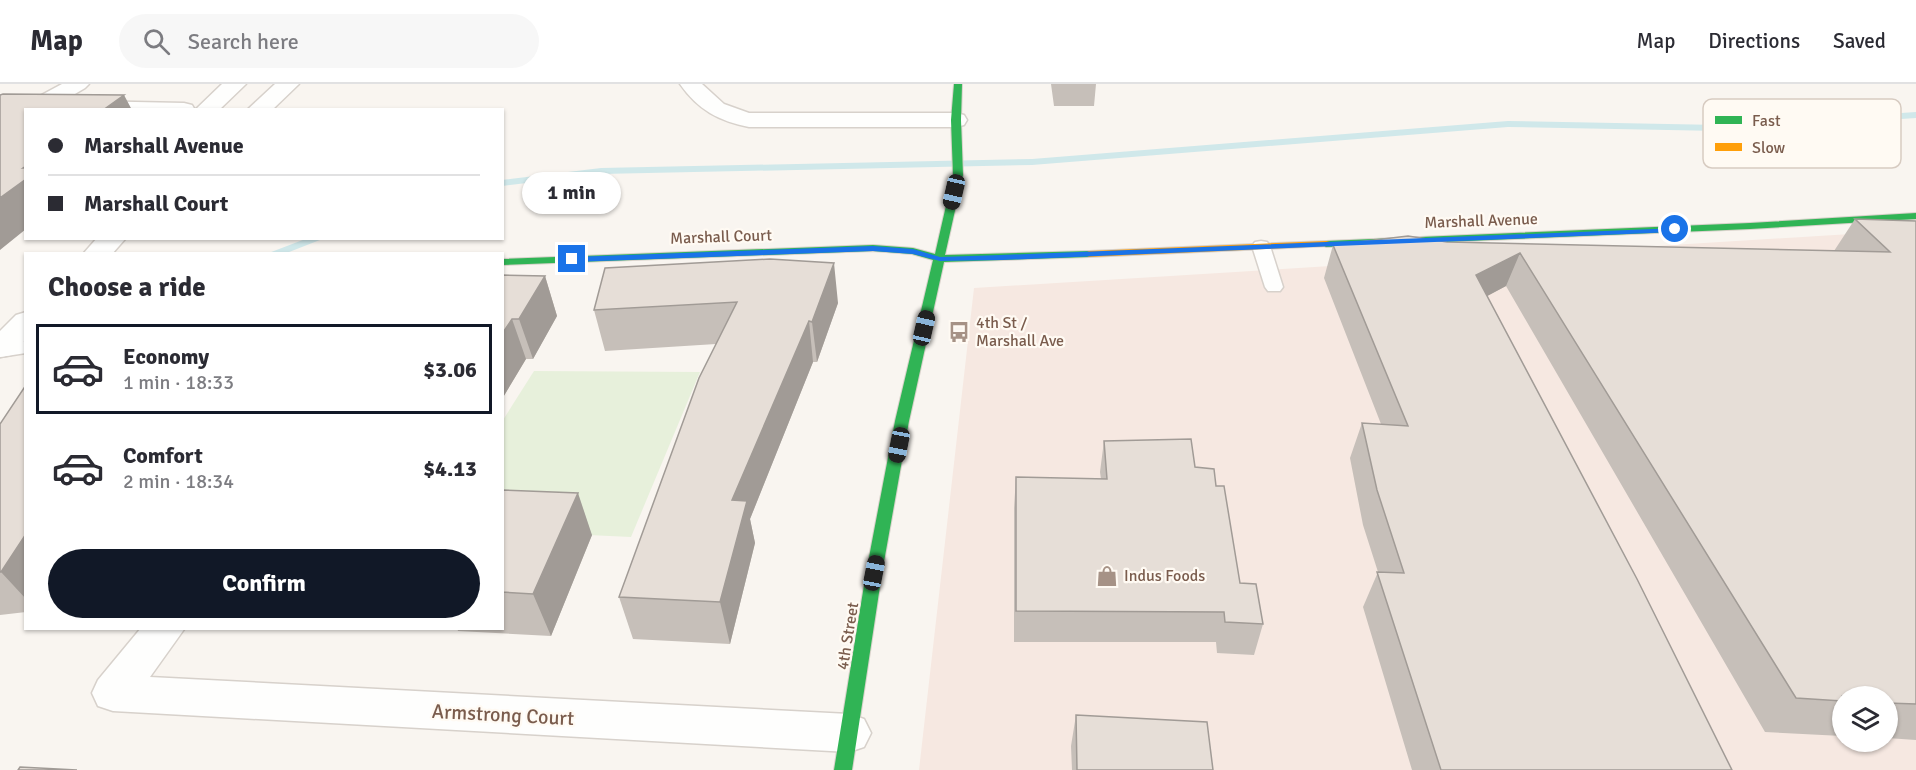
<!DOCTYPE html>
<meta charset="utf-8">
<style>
:root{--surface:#fff;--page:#f7f7f7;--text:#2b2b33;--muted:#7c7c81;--line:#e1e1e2;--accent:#111827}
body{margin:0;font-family:Signika,sans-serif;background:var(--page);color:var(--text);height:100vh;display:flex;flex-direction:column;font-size:22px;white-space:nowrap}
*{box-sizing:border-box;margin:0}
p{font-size:20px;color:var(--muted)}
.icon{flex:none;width:33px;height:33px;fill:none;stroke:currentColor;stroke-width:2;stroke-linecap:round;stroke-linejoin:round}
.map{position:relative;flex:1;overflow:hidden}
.sheet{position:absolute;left:24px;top:168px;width:480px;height:378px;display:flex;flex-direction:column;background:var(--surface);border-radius:0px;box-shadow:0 2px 4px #0004}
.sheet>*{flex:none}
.hud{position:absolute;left:24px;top:24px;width:480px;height:132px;border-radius:0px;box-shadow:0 2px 4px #0004;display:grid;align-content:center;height:132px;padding:0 24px;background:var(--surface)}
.buttons{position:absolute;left:1832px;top:602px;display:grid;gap:12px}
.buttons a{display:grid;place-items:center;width:66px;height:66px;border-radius:50%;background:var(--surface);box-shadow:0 2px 4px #0004;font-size:30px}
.end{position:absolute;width:27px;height:27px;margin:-14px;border:8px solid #1a73e8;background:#fff;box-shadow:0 0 0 3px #fff}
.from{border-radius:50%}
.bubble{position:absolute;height:42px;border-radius:21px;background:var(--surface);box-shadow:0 2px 4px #0004;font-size:20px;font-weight:700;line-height:42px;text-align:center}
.car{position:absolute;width:18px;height:36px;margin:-18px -9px;border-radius:8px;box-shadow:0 0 4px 2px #0007;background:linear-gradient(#222 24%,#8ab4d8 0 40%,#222 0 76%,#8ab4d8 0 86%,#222 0)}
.hud b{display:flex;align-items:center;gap:21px;height:57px;font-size:22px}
.hud b+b{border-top:2px solid var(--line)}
.hud i{width:15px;height:15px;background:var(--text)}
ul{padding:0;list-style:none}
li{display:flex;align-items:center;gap:18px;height:90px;margin:0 12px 9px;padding:0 12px;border:3px solid transparent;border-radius:0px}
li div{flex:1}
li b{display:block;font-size:22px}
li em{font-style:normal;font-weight:700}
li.active{border-color:var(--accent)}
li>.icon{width:54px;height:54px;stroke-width:1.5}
h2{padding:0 24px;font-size:27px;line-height:72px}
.action{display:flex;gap:12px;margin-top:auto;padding:12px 24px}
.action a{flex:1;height:69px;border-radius:36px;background:var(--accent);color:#fff;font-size:24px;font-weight:700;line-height:69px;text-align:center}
header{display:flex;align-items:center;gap:36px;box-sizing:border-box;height:84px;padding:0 30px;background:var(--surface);border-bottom:2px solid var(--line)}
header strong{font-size:28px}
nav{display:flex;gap:33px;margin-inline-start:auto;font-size:21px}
.search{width:420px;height:54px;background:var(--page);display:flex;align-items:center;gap:15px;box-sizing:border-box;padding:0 21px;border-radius:33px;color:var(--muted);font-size:22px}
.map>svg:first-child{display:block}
</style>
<header>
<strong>Map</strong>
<div class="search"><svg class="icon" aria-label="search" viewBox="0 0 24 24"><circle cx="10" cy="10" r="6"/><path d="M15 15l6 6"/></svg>Search here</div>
<nav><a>Map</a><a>Directions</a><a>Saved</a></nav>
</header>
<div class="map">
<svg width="1916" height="686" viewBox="0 0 1916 686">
<rect width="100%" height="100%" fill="#f9f5f0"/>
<path fill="#f6e8e1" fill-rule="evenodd" d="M1916,146V686H919L974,204ZM1842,612H1887V657H1842Z"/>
<path fill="#e7f0db" d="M534,287L700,288L631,453L503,447V336Z"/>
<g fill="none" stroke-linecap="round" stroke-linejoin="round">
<path fill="#d0e8ea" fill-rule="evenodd" d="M1916,28V34L1720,47L1508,43L1032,81L601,90L502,102V96L601,84L1032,75L1508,37L1720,41Z
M308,154H325L284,170H266Z"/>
<defs>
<path id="lane" d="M1261,157L1267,158L1270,162L1283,203L1280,207H1268L1265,203L1252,162L1255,158Z
M26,257V269L0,273V261Z"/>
<path id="street" d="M62,0H89L85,4L48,26H26V31H23L20,26L23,21Z
M222,0H246L219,26H195Z
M275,0H299L272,26H247Z
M680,0H702L724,20L749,29H956L964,31L967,36L964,41L956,43H749C719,37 698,26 680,0Z
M87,17L184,19L192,21L195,26H77L79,19Z
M97,154H126L112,170H83Z
M26,228V255L11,271L0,273V247L16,231Z
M141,544H185L150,593L849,630L864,635L871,649L864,663L849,668L113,627L98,622L92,609L98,596Z"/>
<path id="fast" d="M954,0H962L961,36L963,91L945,171L1089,167L1095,170L1089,173L944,178L909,337L882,489L852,686H834L866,489L895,337L933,176L912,170L873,167L502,181V175L873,161L913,164L935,170L953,91L951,36Z
M1916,129V135L1750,145L1326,163L1321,160L1326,157L1750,139Z"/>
<path id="slow" d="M1326,157L1330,158V162L1089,173L1083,170L1089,167Z"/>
</defs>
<use href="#lane" stroke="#d7d1cb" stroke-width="3"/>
<use href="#street" stroke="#d7d1cb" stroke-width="3"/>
<use href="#fast" stroke="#d9d2cb" stroke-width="2"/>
<use href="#slow" stroke="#d9d2cb" stroke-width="2"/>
<use href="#lane" fill="#fefefd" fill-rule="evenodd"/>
<use href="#street" fill="#fefefd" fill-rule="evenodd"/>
<use href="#fast" fill="#30b455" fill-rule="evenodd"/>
<use href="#slow" fill="#ff9f0a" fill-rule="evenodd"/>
</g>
<path fill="#c6bfb9" d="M1051,0H1096L1094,22H1054Z
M1855,135L1916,137V656L1887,654V612H1842V652L1765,648L1506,202L1487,212L1732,686H1412L1363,523L1378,488L1363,441L1350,374L1362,339L1381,340L1324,194L1333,161L1834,167Z
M770,175L838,219L817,278H813L750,435L755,459L730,560L633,555L619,513L716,260L605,267L594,226Z
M502,191L545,192L557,232L533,275H526L502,315Z
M26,301V528L0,531V340Z
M1104,357L1195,383L1216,402L1240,499L1263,540L1254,571L1217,569L1216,558H1014V424L1016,393L1101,395L1100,388Z
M502,406L592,451L551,552L458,547L457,544H502Z
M1076,631L1213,686H1072L1071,662Z"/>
<path fill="#a19b96" d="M124,11L132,26H103Z
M26,95V145L0,166V114Z
M1520,169L1506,202L1463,225L1476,191Z
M834,179L838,219L817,278L812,238Z
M545,192L557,232L533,275L519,235Z
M512,235L526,275L502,315V250Z
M809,237L813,278L750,435L755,459L730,560L720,518L732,416Z
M578,409L592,451L551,552L533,510Z
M26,450V515L1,488Z"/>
<path fill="#e6ded7" stroke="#a19b96" stroke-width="1.5" d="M3,10L124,11L103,26H26V82L23,84H26V95L0,114V11Z
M1855,135L1916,137V620L1887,619V612H1842V617L1796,614L1520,169L1476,191L1637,495L1732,686H1441L1377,488L1404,489L1377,406L1362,339L1408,342L1333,161L1408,152L1447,158L1890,168Z
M770,175L834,179L812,238L809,237L732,416L747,417L720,518L619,513L699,294L737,218L594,226L605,184Z
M502,191L545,192L519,235H512L502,250Z
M26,301V450L1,488H0V340Z
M1191,355L1195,383L1214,385L1216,402H1224L1240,499L1256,500L1263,540L1225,538L1224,528L1016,527V393L1107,395L1104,357Z
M502,406L578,409L533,510L502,508Z
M1076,631L1207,638L1213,686H1077Z
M20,683L77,686H18Z"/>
<path fill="#1a73e8" d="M1678,144V147L1675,148L1001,176L940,177L913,170L873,167L572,178L568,175L572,173L873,162L913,165L940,173L1001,171Z"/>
<defs>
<symbol id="bus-bare" viewBox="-9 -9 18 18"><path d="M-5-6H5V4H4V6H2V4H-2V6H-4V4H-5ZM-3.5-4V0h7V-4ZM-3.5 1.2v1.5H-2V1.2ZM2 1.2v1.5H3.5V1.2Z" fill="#a69286" stroke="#fffaf3" stroke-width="2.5" paint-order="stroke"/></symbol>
<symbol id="shop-bare" viewBox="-9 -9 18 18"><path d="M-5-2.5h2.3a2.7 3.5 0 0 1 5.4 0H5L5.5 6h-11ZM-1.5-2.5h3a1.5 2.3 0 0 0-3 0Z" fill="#a69286" stroke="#fffaf3" stroke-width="2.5" paint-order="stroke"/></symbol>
</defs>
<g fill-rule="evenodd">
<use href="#bus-bare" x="944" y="233" width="30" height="30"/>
<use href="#shop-bare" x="1092" y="477" width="30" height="30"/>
</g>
<g text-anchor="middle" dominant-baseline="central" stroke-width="4.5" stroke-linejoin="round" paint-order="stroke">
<g font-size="16" fill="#7a5c4d" stroke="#fffaf3">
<text transform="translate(1481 137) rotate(-2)">Marshall Avenue</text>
<text transform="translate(721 153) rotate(-2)">Marshall Court</text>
<text transform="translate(848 552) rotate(-81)">4th Street</text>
</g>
<g font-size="16" fill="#7a5c4d" stroke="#fffaf3" text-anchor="start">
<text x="976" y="239">4th St /<tspan x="976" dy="18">Marshall Ave</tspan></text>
<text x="1124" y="492">Indus Foods</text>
</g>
<g font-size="20" fill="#7a5c4d" stroke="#fffaf3">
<text transform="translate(503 631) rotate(3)">Armstrong Court</text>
</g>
</g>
<rect x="1703" y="15" width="198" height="69" rx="9" fill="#fffaf3" stroke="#d7cbc1" stroke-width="1.5"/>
<rect x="1715" y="32" width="27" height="8" fill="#30b455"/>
<rect x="1715" y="59" width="27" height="8" fill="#ff9f0a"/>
<g font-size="16" fill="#7a5c4d">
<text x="1752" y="42">Fast</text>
<text x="1752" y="69">Slow</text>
</g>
</svg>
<div class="buttons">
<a><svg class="icon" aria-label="layers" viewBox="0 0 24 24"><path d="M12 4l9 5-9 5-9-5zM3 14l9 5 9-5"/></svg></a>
</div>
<i class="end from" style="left:1675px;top:145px"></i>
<i class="end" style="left:572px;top:175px"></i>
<div class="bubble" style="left:522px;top:88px;width:99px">1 min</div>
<i class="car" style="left:954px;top:108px;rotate:193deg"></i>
<i class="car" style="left:924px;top:244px;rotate:13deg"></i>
<i class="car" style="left:899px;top:361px;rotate:191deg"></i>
<i class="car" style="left:874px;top:489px;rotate:11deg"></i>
<div class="hud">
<b><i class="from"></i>Marshall Avenue</b>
<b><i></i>Marshall Court</b>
</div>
<section class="sheet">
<h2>Choose a ride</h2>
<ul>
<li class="active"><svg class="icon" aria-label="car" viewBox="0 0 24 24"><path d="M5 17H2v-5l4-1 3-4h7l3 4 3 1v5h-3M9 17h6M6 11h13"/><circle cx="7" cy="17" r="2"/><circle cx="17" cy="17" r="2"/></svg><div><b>Economy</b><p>1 min · 18:33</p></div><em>$3.06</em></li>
<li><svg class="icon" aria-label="car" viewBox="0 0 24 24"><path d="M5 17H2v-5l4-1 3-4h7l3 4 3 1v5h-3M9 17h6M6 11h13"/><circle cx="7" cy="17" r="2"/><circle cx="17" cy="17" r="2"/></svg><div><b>Comfort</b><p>2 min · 18:34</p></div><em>$4.13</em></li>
</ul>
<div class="action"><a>Confirm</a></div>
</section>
</div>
